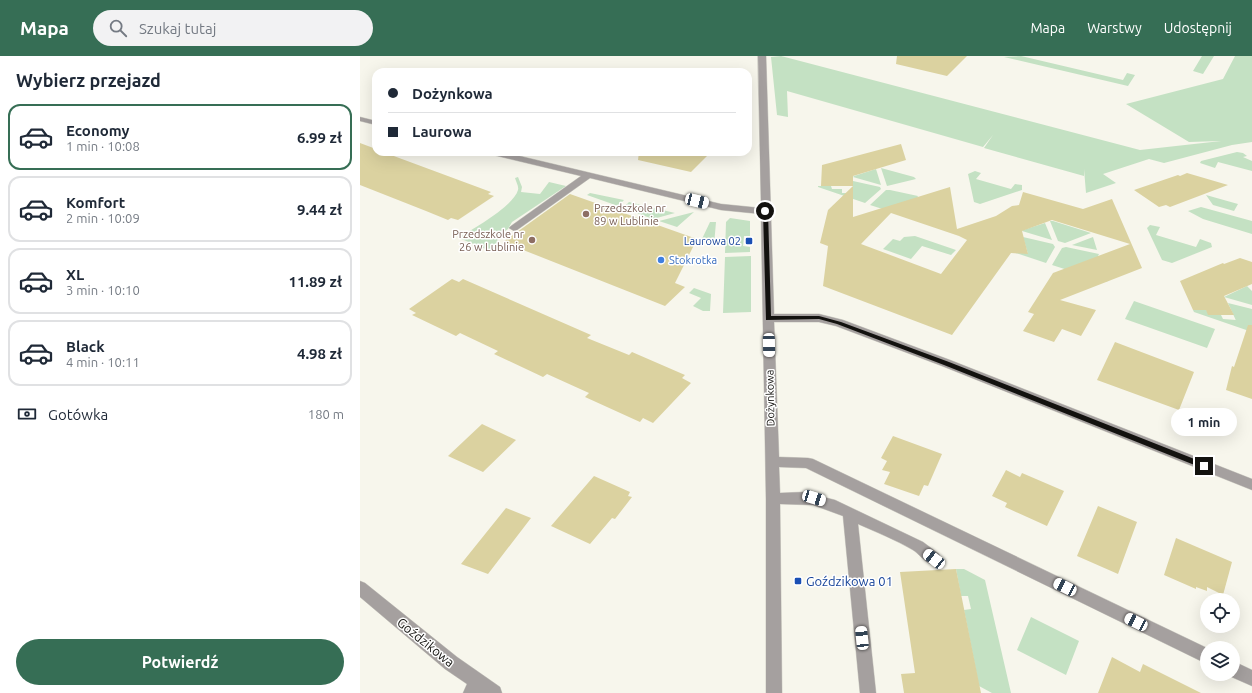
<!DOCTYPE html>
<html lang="pl">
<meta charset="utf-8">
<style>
:root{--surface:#fff;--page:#f2f2f3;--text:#1f2937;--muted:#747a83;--line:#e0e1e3;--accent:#366e55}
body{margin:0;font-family:Ubuntu,sans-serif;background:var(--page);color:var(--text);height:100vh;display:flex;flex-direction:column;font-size:15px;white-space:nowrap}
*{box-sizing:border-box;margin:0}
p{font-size:13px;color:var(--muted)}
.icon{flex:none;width:22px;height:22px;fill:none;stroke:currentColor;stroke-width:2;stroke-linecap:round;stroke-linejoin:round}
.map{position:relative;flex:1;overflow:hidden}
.details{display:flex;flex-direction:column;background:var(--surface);width:360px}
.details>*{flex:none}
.guide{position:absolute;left:12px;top:12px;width:380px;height:88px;border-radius:12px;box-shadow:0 4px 16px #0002;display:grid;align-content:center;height:88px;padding:0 16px;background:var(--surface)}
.fabs{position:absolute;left:840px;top:537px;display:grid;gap:8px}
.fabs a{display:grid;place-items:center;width:40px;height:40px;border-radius:50%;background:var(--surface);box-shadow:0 4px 16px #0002;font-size:20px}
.end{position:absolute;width:18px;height:18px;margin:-9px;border:5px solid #13120f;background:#fff;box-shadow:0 0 0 2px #fff}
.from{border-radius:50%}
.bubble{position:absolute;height:28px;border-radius:14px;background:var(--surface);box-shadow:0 4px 16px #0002;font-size:13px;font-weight:600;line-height:28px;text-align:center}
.car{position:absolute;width:12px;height:24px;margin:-12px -6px;border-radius:5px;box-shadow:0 0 3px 1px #0007;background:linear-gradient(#fff 24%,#345 0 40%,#fff 0 76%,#345 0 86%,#fff 0)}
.guide b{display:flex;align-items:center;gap:14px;height:38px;font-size:15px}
.guide b+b{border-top:1px solid var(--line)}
.guide i{width:10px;height:10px;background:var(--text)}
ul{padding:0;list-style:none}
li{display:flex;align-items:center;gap:12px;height:66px;margin:0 8px 6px;padding:0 8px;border:2px solid var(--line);border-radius:12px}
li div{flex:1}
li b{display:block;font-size:15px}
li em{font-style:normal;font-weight:600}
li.active{border-color:var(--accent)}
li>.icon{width:36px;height:36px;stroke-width:1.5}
h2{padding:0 16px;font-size:18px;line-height:48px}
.pay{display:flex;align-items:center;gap:10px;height:44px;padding:0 16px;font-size:15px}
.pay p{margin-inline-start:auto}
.primary-button{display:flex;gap:8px;margin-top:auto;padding:8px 16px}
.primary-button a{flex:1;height:46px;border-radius:24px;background:var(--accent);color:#fff;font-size:16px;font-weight:600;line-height:46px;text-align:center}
header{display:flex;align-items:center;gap:24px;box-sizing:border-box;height:56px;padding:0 20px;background:var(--accent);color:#fff}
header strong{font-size:19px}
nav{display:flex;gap:22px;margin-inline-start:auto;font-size:14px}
.search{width:280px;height:36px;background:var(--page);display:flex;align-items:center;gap:10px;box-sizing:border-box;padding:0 14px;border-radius:22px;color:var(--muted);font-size:15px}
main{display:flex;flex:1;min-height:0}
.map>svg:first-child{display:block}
</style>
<header>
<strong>Mapa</strong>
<div class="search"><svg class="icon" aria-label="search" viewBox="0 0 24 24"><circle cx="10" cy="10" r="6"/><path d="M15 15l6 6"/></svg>Szukaj tutaj</div>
<nav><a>Mapa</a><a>Warstwy</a><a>Udostępnij</a></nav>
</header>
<main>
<section class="details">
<h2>Wybierz przejazd</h2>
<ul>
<li class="active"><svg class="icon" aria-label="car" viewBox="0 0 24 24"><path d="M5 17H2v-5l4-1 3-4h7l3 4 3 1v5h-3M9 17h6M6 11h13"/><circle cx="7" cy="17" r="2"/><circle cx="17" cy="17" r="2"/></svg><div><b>Economy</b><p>1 min · 10:08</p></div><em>6.99 zł</em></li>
<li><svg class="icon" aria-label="car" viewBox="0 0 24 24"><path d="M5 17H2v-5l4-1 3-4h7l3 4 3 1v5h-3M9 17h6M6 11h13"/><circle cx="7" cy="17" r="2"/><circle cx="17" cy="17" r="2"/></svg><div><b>Komfort</b><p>2 min · 10:09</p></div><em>9.44 zł</em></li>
<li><svg class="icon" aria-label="car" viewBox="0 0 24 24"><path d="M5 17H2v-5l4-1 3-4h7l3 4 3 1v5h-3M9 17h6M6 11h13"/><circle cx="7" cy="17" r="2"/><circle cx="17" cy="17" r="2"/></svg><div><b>XL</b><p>3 min · 10:10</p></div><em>11.89 zł</em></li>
<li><svg class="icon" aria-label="car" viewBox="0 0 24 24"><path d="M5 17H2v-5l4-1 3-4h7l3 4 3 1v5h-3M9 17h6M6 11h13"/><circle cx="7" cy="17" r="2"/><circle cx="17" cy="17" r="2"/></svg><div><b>Black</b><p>4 min · 10:11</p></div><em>4.98 zł</em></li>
</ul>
<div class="pay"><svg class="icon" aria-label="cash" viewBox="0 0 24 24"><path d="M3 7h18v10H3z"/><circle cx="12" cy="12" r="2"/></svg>Gotówka<p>180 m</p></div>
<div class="primary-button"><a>Potwierdź</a></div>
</section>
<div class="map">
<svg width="892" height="637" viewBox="0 0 892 637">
<rect width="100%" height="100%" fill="#f7f6ec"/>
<path fill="#c4e1c3" d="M421,0L780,94L861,85L829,86L766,48L863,23L875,0H892V86L872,89L804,107L789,103L743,118L756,127L726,137L724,113V120L624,92L633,79L623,91L427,35L428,61L417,59L411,1Z
M661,0L763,24L767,17L775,19L768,30L644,1Z
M842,0H854L843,18L833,15Z
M877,96L883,97L887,100L883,101L892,105V115L858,106L855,112L840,107L841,105Z
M521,112L554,121L556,123L527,130Z
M516,113L521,129L493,121L494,120Z
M615,115L621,117L616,123L651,133L655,128L662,129V134L620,148L614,146L608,118Z
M158,121L162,131L161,136L180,138L189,126L206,130L152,166L148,173L138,180L137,187L128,194L99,182C113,172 153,151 158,134C159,130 156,126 155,122Z
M493,125L520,131L521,133L505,147L458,131V130H471L472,133H482V137H492L493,140Z
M526,134H530L558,140L557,142L560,165L510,149Z
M230,137L264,144L258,150L227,139Z
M846,139L878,148L874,155L853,149Z
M269,146L315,157L293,163L263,152Z
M841,151L892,165V178L843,163L828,155Z
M334,156L317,171L299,165Z
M370,162L390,165V180H384L383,190L390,191V196L365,197L366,166Z
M690,165H693L731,177L705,187L698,185Z
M350,166H356L354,189L341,185Z
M685,167L692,184L662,175L663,174Z
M790,169L800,171L796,179L836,191L840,183L851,187L852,191L812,207L802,204L787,172Z
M555,180L596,194L591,199L562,190L551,203L523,193L533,183L540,185L544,181Z
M663,181L693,188L695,191L686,207L626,187L666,194L668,198Z
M733,181L737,194L712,189Z
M706,191L739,198L738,200L748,225L745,226L692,209L702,192Z
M391,200V256L363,257L365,201Z
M887,230L892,235V249L864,241Z
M334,232L351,238L350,255H343L333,250L341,242L329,237Z
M774,245L855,273L847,292L765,263Z
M868,247L892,253V276L834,256L833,254H846L861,259L863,263L876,264L878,269Z
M596,513H604L625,524L651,637H632L619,630L604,554L611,553L608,540H601Z
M671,561L719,585L706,619L657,594Z"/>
<path fill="#dbd2a0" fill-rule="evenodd" d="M537,0H607L587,20L536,8Z
M0,87L16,93V96H23L131,136L128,138L134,140L98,164L91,162L88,164L66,155L0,129Z
M541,88L546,104L493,120V161L590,131L597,173L636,160L652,150L659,149L663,136L723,153L752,143L782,212L700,244L736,254L721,280L702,273L694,286L663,275L674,258L668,256L693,217L770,188L692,164L662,175L668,198L651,197L592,279L463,230L468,190L460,187L468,154L493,130H461L462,109ZM531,157L599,180L607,184L581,218L501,188Z
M279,96H351L331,116L278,104Z
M827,117L868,129L810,151L806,149L799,151L774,134L818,119L820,120Z
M210,138L337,183L315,227L325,231L305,250L143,186Z
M880,202L892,206V228L864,240L874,259H848L846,254H833L820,225L863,207L864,208Z
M92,223L99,226L103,223L231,279L227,282L269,299L272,296L325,319L322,322L331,327L293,367L283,362L280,366L225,341L229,337L187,318L183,321L134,298L138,295L100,277L96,280L52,259L56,257L49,253Z
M888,269H892V343L866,334L872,310L874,311Z
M755,286L834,316L819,354L737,324Z
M122,368L156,384L123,416L88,400Z
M533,380L582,398L568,430L564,429L559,440L524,428L530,416L522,414L527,405L521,402Z
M646,414L660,421L662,417L704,435L687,470L645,451L647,447L632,440Z
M234,420L270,436L268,440L272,441L255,463L252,462L230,488L191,470Z
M738,450L777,466L758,518L717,500Z
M146,452L171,462L128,518L101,508Z
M816,482L872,506L863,539L847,531V535L836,531V533L804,519Z
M596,513L621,637H544L541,618L555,617L540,516Z
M752,601L780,616L783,608L841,637H738Z"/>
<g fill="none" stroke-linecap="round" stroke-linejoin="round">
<defs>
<path id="minor" d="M398,0H406L414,258H459L483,264L590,304L892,423V434L582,310L476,270L459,266H414L419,401L448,402L453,403L847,592V608L446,412L419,411L420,437L444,436L475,444L563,486L579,498L581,503L579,508C568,512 562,500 553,494C536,484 516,476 498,468L516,637H500L483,460L453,449L420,448L422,637H406V443L401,158L361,154L230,122L157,174L154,175L149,172L151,170L221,120L129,98L128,96H143L361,148L401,152Z
M0,61L16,65V69L0,65Z
M0,525L5,527L97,601L140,631L142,637H103L107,628L85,613L0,541Z
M873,605L892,614V630L867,619L873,618Z"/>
</defs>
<use href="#minor" stroke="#d3d2c9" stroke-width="1"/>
<use href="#minor" fill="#a5a09f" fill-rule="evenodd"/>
</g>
<path fill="#13120f" d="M405,154L408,155L411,260H459L481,266L589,306L847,408V412H842L584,309L477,268L459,263L406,264L403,155Z"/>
<g fill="#8d6e63" stroke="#fff" stroke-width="1.5">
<circle cx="226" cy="158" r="4"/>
<circle cx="172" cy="184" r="4"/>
</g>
<g fill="#1a4fb4" stroke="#fff" stroke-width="1.5">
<rect x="385" y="181" width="8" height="8" rx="2"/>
<rect x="434" y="521" width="8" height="8" rx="2"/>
</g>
<circle fill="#3f7fe0" stroke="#fff" stroke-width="1.5" cx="301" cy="204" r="4"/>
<g text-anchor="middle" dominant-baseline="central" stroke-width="3" stroke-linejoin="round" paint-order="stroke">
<g font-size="11" fill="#785e54" stroke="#fff" text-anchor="start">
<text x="234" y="152">Przedszkole nr<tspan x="234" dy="13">89 w Lublinie</tspan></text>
<text x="164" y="178" text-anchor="end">Przedszkole nr<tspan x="164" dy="13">26 w Lublinie</tspan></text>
</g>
<g font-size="11" fill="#164399" stroke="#fff" text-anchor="end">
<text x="381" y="185">Laurowa 02</text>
</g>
<g font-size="11" fill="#366cbe" stroke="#fff" text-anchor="start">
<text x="309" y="204">Stokrotka</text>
</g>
<g font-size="11" fill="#13120f" stroke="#fff">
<text transform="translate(410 342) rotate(-91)">Dożynkowa</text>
</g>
<g font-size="13" fill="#164399" stroke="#fff" text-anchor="start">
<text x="446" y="525">Goździkowa 01</text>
</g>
<g font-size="13" fill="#13120f" stroke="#fff">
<text transform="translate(66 586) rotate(39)">Goździkowa</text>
</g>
</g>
</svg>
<div class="fabs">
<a><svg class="icon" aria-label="locate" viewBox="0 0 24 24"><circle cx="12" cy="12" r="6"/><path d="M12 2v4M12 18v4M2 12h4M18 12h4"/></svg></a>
<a><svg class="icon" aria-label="layers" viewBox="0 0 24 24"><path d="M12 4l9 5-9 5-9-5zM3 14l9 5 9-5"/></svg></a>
</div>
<i class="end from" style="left:405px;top:155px"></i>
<i class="end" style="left:844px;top:410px"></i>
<div class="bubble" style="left:811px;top:352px;width:66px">1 min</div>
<i class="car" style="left:337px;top:145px;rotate:104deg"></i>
<i class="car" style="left:409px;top:289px;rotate:179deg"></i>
<i class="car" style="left:454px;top:442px;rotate:107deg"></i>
<i class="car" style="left:574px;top:503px;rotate:308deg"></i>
<i class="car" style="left:705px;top:531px;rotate:296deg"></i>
<i class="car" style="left:776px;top:566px;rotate:296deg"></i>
<i class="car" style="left:502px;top:582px;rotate:354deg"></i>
<div class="guide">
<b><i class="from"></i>Dożynkowa</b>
<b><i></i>Laurowa</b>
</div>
</div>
</main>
